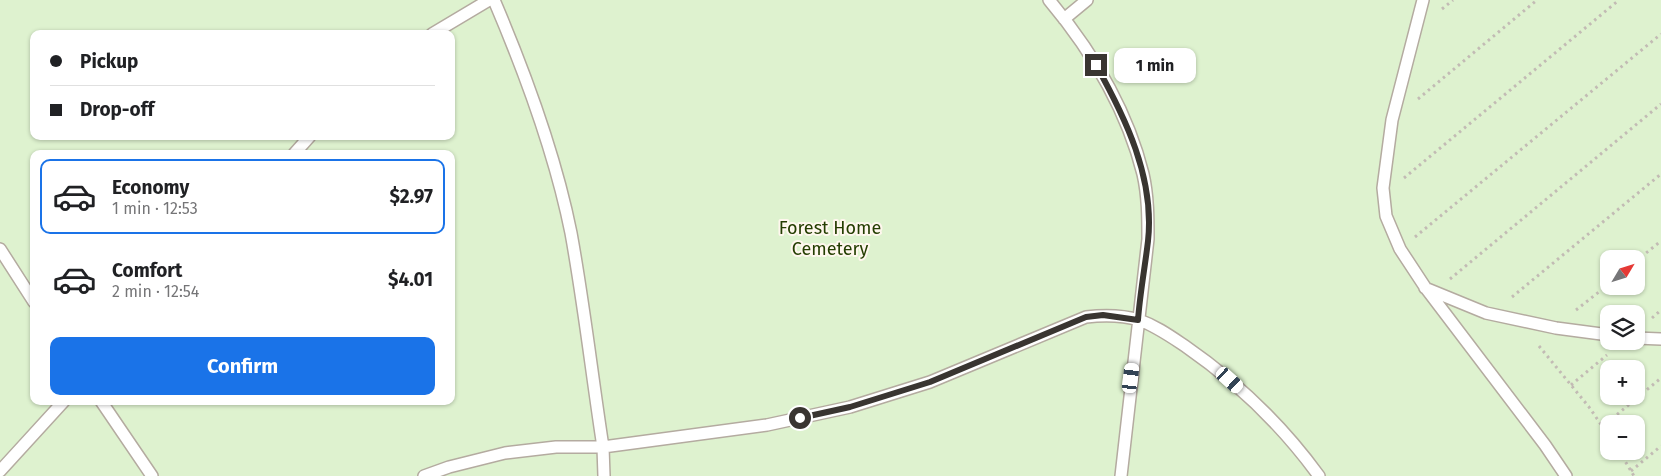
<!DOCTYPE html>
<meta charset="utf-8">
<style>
:root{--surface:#fff;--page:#f2f2f2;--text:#202124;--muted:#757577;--line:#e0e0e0;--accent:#1a73e8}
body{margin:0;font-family:"Fira Sans",sans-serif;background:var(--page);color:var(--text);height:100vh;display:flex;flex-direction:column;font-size:19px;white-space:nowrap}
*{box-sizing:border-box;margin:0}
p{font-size:16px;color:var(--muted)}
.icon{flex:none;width:28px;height:28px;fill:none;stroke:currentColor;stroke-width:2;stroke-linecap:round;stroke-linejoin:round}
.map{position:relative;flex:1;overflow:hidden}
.sheet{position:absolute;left:30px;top:150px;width:425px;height:255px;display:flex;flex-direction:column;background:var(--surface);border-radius:10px;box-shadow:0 1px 4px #0004}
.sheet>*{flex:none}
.banner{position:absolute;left:30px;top:30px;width:425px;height:110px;border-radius:10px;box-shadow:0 1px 4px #0004;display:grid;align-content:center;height:110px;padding:0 20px;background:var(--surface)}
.needle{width:32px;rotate:52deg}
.tools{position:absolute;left:1600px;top:250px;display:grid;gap:10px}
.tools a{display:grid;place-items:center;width:45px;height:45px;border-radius:10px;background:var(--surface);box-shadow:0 1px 4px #0004;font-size:25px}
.end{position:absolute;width:22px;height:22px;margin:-11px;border:6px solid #393531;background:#fff;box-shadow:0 0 0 2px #fff}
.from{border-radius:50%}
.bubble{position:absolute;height:35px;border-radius:10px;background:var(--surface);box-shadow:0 1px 4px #0004;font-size:16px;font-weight:700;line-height:35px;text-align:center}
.car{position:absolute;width:15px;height:30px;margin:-15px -8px;border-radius:6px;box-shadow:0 0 4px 1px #0007;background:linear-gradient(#fff 24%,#345 0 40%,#fff 0 76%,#345 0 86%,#fff 0)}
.banner b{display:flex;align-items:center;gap:18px;height:48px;font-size:19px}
.banner b+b{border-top:1px solid var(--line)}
.banner i{width:12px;height:12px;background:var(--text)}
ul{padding:9px 0 0;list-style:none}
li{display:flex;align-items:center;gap:15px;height:75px;margin:0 10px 8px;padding:0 10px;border:2px solid transparent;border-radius:10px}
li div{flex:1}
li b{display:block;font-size:19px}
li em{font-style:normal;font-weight:700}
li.on{border-color:var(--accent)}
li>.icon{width:45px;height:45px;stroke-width:1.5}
.action{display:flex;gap:10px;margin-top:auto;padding:10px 20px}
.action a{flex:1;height:58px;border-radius:10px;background:var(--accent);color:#fff;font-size:20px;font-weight:700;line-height:58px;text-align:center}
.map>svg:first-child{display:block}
</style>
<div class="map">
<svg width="1661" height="476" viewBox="0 0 1661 476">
<rect width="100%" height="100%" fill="#fff7ee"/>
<path fill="#def2cf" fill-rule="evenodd" d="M0,0H1661V476H0ZM34,34H451V136H34ZM34,154H451V401H34ZM1609,259H1636V286H1609ZM1609,314H1636V341H1609ZM1609,369H1636V396H1609ZM1609,424H1636V451H1609Z"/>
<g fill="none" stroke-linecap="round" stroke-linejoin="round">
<defs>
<path id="service" d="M494,0C526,75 555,153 571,233C584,304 592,376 603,447L604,476
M1049,0C1091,50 1127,110 1143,174C1148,196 1148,218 1148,239L1121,476
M1423,0L1392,120L1383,188L1386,216L1400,249L1425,287L1545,445L1566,476
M1064,19L1087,0
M432,34L489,0
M294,154L310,136
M0,249L34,302
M1425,288L1486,313L1556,328L1609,335
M1636,338L1661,339
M101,401L152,476
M0,471L64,401
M424,476L449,467L505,453L556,447H603L767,425L850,407L930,382L1086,317C1103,315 1122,315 1139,320C1156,326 1170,336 1185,346C1237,382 1282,425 1319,476"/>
</defs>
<use href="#service" stroke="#b4aba0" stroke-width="14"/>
<path stroke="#c2bbb4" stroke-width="3" stroke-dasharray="2.5 4" stroke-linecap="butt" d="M1442,9L1453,0
M1418,99L1537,0
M1404,178L1619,0
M1415,237L1661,34
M1636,261L1661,241
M1450,279L1661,104
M1512,297L1661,174
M1576,310L1609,284
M1652,318L1661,310
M1539,346L1589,407L1609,436
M1571,385L1607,355
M1602,427L1661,378
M1619,451L1634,476
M1631,471L1661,446"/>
<use href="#service" stroke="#fff" stroke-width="11"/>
</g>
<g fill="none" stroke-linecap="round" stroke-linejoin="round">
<path stroke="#393531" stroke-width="6" d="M800,418L850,407L930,382L1086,317L1103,315L1138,320C1140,293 1145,267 1148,241C1155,178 1125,117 1096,65"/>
</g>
<g text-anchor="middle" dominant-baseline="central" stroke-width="4" stroke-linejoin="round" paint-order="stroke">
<g font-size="18" fill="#243e01" stroke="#fff7ee">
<text x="830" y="228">Forest Home<tspan x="830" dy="21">Cemetery</tspan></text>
</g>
</g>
</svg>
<div class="tools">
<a><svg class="needle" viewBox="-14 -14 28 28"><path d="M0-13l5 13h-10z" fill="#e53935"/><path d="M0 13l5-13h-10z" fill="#757577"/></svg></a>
<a><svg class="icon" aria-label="layers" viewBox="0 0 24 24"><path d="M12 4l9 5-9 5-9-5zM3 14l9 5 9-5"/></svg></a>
<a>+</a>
<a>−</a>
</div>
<i class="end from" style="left:800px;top:418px"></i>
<i class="end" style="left:1096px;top:65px"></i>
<div class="bubble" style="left:1114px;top:48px;width:82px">1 min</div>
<i class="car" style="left:1131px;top:378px;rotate:7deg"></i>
<i class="car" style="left:1230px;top:380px;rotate:132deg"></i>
<div class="banner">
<b><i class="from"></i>Pickup</b>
<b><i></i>Drop-off</b>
</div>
<section class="sheet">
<ul>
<li class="on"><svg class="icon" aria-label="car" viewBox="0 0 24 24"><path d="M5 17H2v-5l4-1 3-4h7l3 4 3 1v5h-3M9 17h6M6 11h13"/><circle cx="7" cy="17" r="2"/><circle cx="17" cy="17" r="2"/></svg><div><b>Economy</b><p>1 min · 12:53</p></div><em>$2.97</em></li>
<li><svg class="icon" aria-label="car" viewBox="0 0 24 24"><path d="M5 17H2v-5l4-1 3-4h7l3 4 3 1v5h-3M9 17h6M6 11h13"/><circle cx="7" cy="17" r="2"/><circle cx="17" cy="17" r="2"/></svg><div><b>Comfort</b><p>2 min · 12:54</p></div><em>$4.01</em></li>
</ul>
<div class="action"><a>Confirm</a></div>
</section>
</div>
